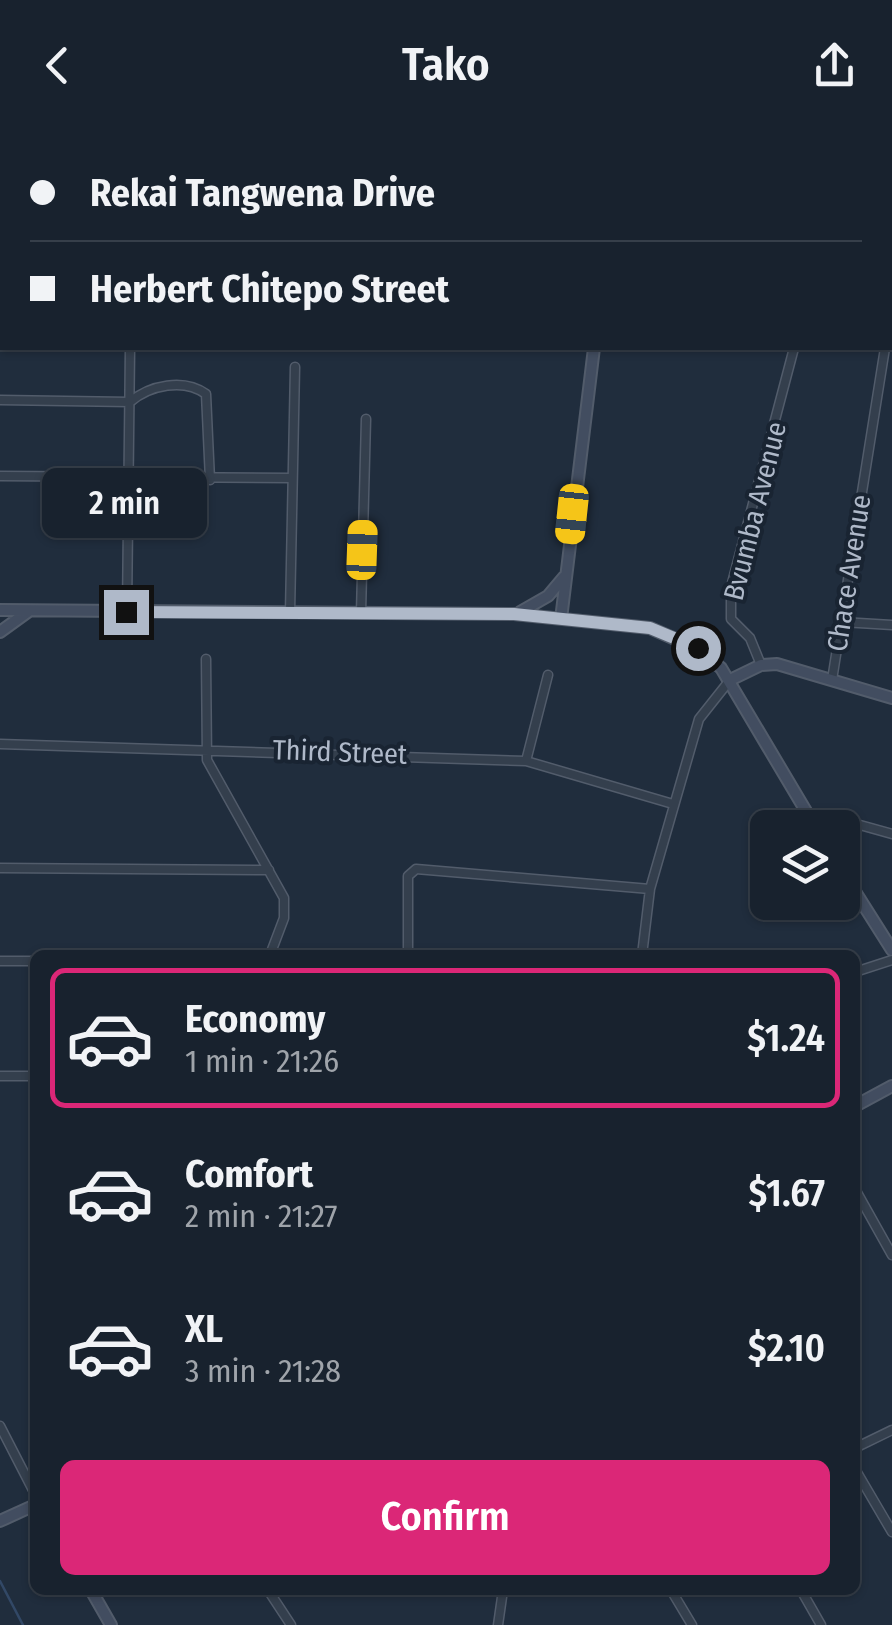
<!DOCTYPE html>
<meta charset="utf-8">
<style>
:root{--surface:#18222e;--page:#252f3a;--text:#f1f3f6;--muted:#9fa4aa;--line:#363f4a;--accent:#db2777}
body{margin:0;font-family:"Fira Sans Condensed",sans-serif;background:var(--page);color:var(--text);height:100vh;display:flex;flex-direction:column;font-size:38px;white-space:nowrap}
*{box-sizing:border-box;margin:0}
p{font-size:32px;color:var(--muted)}
.icon{flex:none;width:55px;height:55px;fill:none;stroke:currentColor;stroke-width:2;stroke-linecap:round;stroke-linejoin:round}
.map{position:relative;flex:1;overflow:hidden}
.sheet{position:absolute;left:30px;top:820px;width:830px;height:645px;display:flex;flex-direction:column;background:var(--surface);border-radius:15px;box-shadow:0 2px 8px #0004,0 0 0 2px var(--line)}
.sheet>*{flex:none}
.guide{position:absolute;left:0px;top:0px;width:892px;height:220px;box-shadow:0 2px 8px #0004,0 0 0 2px var(--line);display:grid;align-content:center;height:220px;padding:0 30px;background:var(--surface)}
.fabs{position:absolute;left:750px;top:680px;display:grid;gap:20px}
.fabs a{display:grid;place-items:center;width:110px;height:110px;border-radius:15px;background:var(--surface);box-shadow:0 2px 8px #0004,0 0 0 2px var(--line);font-size:50px}
.end{position:absolute;width:45px;height:45px;margin:-22px;border:12px solid #afb9c9;background:#111;box-shadow:0 0 0 5px #111}
.from{border-radius:50%}
.bubble{position:absolute;height:70px;border-radius:15px;background:var(--surface);box-shadow:0 2px 8px #0004,0 0 0 2px var(--line);font-size:32px;font-weight:600;line-height:70px;text-align:center}
.car{position:absolute;width:30px;height:60px;margin:-30px -15px;border-radius:12px;box-shadow:0 0 8px 2px #0007;background:linear-gradient(#f5c518 24%,#345 0 40%,#f5c518 0 76%,#345 0 86%,#f5c518 0)}
.guide b{display:flex;align-items:center;gap:35px;height:95px;font-size:38px}
.guide b+b{border-top:2px solid var(--line)}
.guide i{width:25px;height:25px;background:var(--text)}
ul{padding:18px 0 0;list-style:none}
li{display:flex;align-items:center;gap:30px;height:140px;margin:0 20px 15px;padding:0 10px;border:5px solid transparent;border-radius:15px}
li div{flex:1}
li b{display:block;font-size:38px}
li em{font-style:normal;font-weight:600}
li.selected{border-color:var(--accent)}
li>.icon{width:90px;height:90px;stroke-width:1.5}
.cta{display:flex;gap:20px;margin-top:auto;padding:20px 30px}
.cta a{flex:1;height:115px;border-radius:15px;background:var(--accent);color:#fff;font-size:40px;font-weight:600;line-height:115px;text-align:center}
header{display:flex;justify-content:space-between;align-items:center;height:130px;padding:0 30px;background:var(--surface);font-size:45px;font-weight:600}
.map>svg:first-child{display:block}
</style>
<header><svg class="icon" aria-label="back" viewBox="0 0 24 24"><path d="M15 5l-7 7 7 7"/></svg>Tako<svg class="icon" aria-label="share" viewBox="0 0 24 24"><path d="M12 15V3M7 8l5-5 5 5M5 13v7h14v-7"/></svg></header>
<div class="map">
<svg width="892" height="1495" viewBox="0 0 892 1495">
<rect width="100%" height="100%" fill="#202d3d"/>
<path fill="#223b3e" d="M0,0H571L2,2V90Z"/>
<g fill="none" stroke-linecap="round" stroke-linejoin="round">
<path stroke="#324866" stroke-width="2.5" d="M0,1451L23,1495"/>
<defs>
<path id="street" d="M540,0L541,2
M890,57H892
M890,189L892,177
M0,205H2
M0,270L130,272C150,255 184,248 206,264L210,350
M0,346L292,348
M127,482L130,218
M290,483L295,237
M361,483L366,289
M842,492L892,495
M206,529L207,630L284,768V788L270,825
M761,535L750,508L731,489V457L794,218
M832,550L885,218
M0,614L526,631L673,674
M526,631L548,545
M819,698L842,690L892,704
M0,738L269,740
M408,825V746L416,739L650,759
M642,825L650,759L699,589L730,550
M0,831H35
M855,842L892,830
M0,946H35
M855,1059L892,1125
M0,1296L35,1364
M855,1318L892,1300
M855,1339L892,1402
M268,1460L291,1495
M671,1460L692,1495
M801,1460L821,1495
M498,1495L503,1460"/>
<path id="secondary" d="M624,2V0
M0,480L514,484L650,498L698,519L721,538L816,698
M520,482L548,466L564,447
M561,489L594,218
M0,502L29,481
M730,550L761,535L777,534L892,568
M842,741L892,820
M855,976L892,956
M0,1391L35,1375
M91,1460L111,1495"/>
</defs>
<use href="#street" stroke="#525c6b" stroke-width="11"/>
<use href="#secondary" stroke="#525c6b" stroke-width="14"/>
<use href="#street" stroke="#343f4d" stroke-width="8"/>
<use href="#secondary" stroke="#424d60" stroke-width="10"/>
</g>
<g fill="none" stroke-linecap="round" stroke-linejoin="round">
<path stroke="#afb9c9" stroke-width="12" d="M126,482L514,484L650,498L698,518"/>
</g>
<g text-anchor="middle" dominant-baseline="central" stroke-width="8" stroke-linejoin="round" paint-order="stroke">
<g font-size="28" fill="#afb9c9" stroke="#192432">
<text transform="translate(755 381) rotate(-76)">Bvumba Avenue</text>
<text transform="translate(849 443) rotate(-81)">Chace Avenue</text>
<text transform="translate(340 622) rotate(2)">Third Street</text>
</g>
</g>
</svg>
<div class="fabs">
<a><svg class="icon" aria-label="layers" viewBox="0 0 24 24"><path d="M12 4l9 5-9 5-9-5zM3 14l9 5 9-5"/></svg></a>
</div>
<i class="end from" style="left:698px;top:518px"></i>
<i class="end" style="left:126px;top:482px"></i>
<div class="bubble" style="left:42px;top:338px;width:165px">2 min</div>
<i class="car" style="left:572px;top:384px;rotate:186deg"></i>
<i class="car" style="left:362px;top:420px;rotate:2deg"></i>
<div class="guide">
<b><i class="from"></i>Rekai Tangwena Drive</b>
<b><i></i>Herbert Chitepo Street</b>
</div>
<section class="sheet">
<ul>
<li class="selected"><svg class="icon" aria-label="car" viewBox="0 0 24 24"><path d="M5 17H2v-5l4-1 3-4h7l3 4 3 1v5h-3M9 17h6M6 11h13"/><circle cx="7" cy="17" r="2"/><circle cx="17" cy="17" r="2"/></svg><div><b>Economy</b><p>1 min · 21:26</p></div><em>$1.24</em></li>
<li><svg class="icon" aria-label="car" viewBox="0 0 24 24"><path d="M5 17H2v-5l4-1 3-4h7l3 4 3 1v5h-3M9 17h6M6 11h13"/><circle cx="7" cy="17" r="2"/><circle cx="17" cy="17" r="2"/></svg><div><b>Comfort</b><p>2 min · 21:27</p></div><em>$1.67</em></li>
<li><svg class="icon" aria-label="car" viewBox="0 0 24 24"><path d="M5 17H2v-5l4-1 3-4h7l3 4 3 1v5h-3M9 17h6M6 11h13"/><circle cx="7" cy="17" r="2"/><circle cx="17" cy="17" r="2"/></svg><div><b>XL</b><p>3 min · 21:28</p></div><em>$2.10</em></li>
</ul>
<div class="cta"><a>Confirm</a></div>
</section>
</div>
